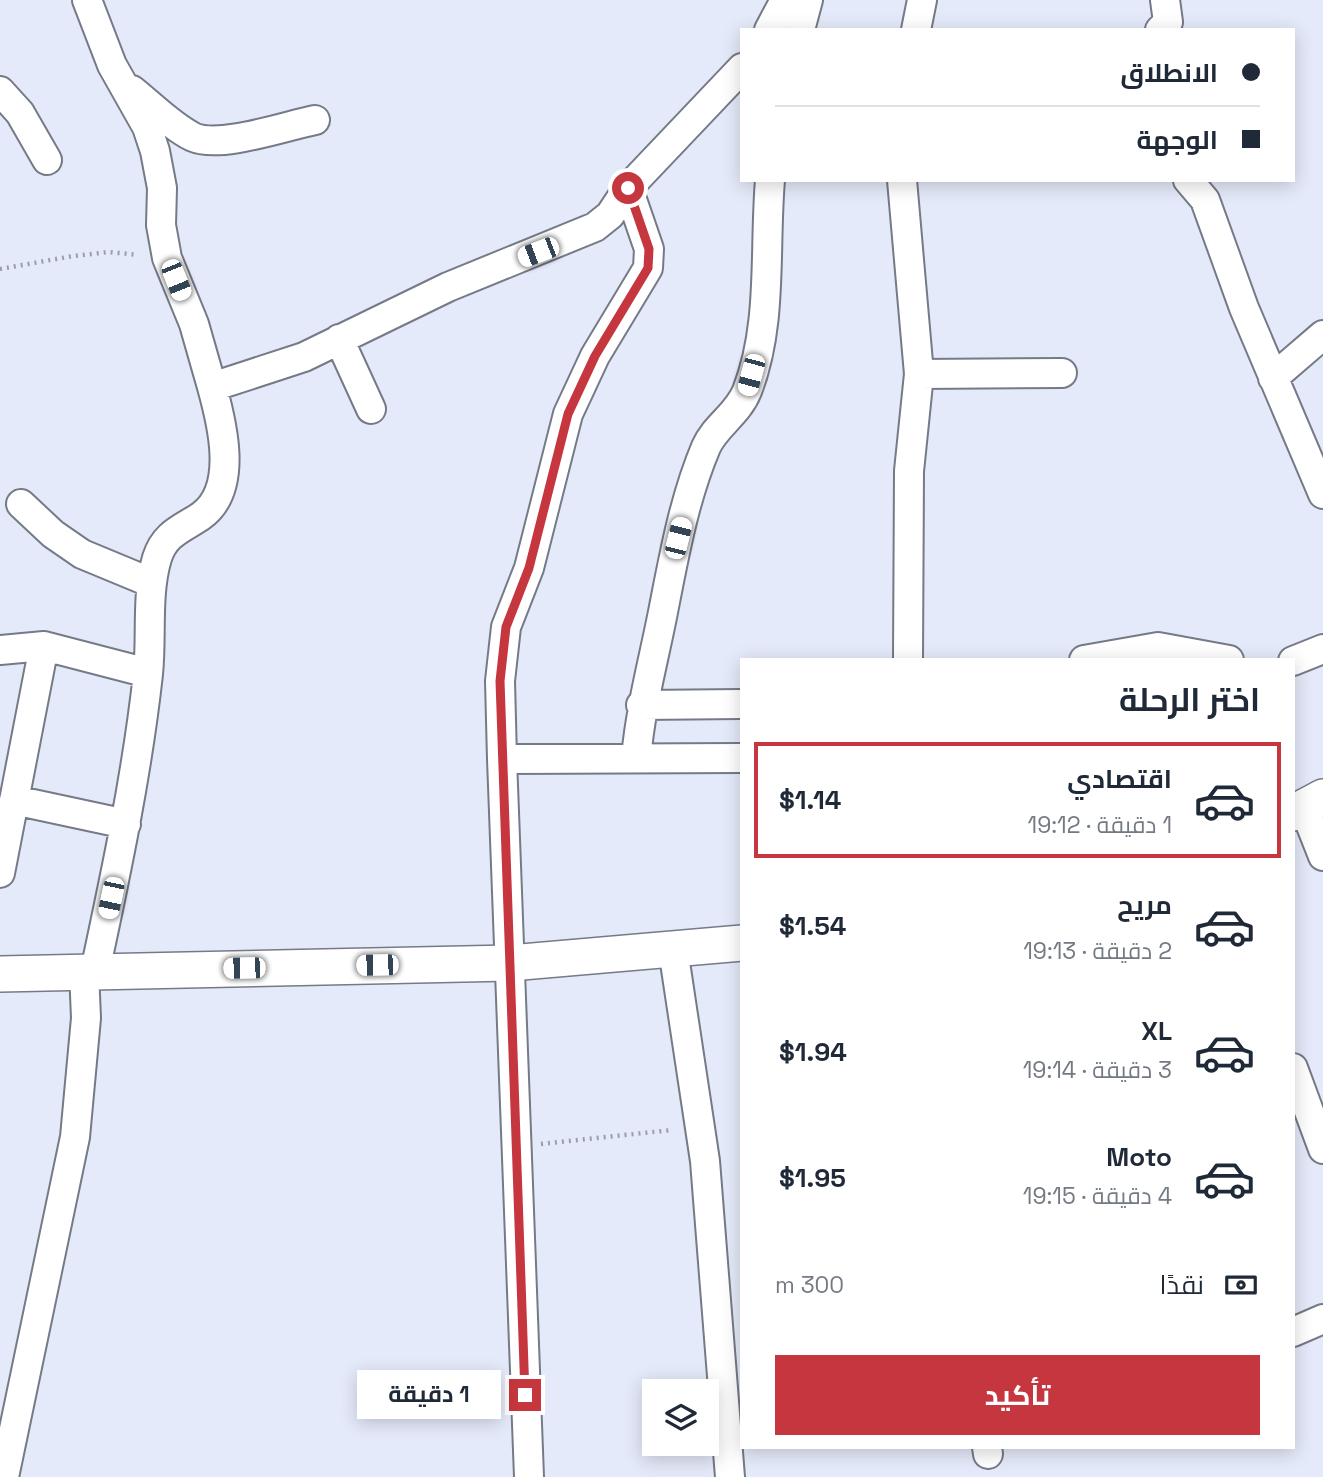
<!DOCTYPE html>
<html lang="ar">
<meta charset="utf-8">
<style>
:root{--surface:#fff;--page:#f2f2f3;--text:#1f2937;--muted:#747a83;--line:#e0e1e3;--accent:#c6363e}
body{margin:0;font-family:"Space Grotesk",Cairo,sans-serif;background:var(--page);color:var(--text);direction:rtl;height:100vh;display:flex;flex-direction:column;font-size:26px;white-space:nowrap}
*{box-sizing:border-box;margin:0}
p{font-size:23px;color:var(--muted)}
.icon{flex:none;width:38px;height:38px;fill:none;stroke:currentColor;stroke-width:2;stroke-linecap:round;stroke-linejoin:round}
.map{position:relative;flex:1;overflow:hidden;direction:ltr}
.side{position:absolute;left:740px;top:658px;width:555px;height:791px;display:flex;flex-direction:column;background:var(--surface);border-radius:0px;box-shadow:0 4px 18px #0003;direction:rtl}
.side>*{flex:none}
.guide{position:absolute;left:740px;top:28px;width:555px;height:154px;border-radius:0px;box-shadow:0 4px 18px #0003;direction:rtl;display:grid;align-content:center;height:154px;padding:0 35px;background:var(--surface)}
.fabs{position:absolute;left:642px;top:1379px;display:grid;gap:14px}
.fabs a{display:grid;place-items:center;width:77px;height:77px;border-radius:0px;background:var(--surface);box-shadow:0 4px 18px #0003;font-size:35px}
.end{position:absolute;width:32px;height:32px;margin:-16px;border:9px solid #c6363e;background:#fff;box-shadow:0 0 0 4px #fff}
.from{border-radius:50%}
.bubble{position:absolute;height:49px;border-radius:0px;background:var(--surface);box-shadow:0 4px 18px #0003;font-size:23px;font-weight:700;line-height:49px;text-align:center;direction:rtl}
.car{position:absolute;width:21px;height:42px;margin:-21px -10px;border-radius:9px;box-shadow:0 0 5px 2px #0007;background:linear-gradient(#fff 24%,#345 0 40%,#fff 0 76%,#345 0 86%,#fff 0)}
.guide b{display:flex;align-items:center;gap:24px;height:66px;font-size:26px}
.guide b+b{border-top:2px solid var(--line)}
.guide i{width:18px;height:18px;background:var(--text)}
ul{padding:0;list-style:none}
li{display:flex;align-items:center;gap:21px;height:116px;margin:0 14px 10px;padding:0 21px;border:4px solid transparent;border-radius:0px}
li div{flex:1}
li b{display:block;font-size:26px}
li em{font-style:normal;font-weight:700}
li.active{border-color:var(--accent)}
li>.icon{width:63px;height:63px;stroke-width:1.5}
h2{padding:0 35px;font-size:32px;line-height:84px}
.pay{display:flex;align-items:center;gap:18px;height:77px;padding:0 35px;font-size:26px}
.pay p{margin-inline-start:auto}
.primary-button{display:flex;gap:14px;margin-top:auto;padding:14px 35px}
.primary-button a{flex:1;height:80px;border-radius:0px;background:var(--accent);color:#fff;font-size:28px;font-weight:700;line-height:80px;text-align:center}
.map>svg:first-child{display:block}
</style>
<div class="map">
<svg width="1323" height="1477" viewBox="0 0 1323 1477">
<rect width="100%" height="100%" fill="#e5eafa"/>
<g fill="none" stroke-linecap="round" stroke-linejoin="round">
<defs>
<path id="minor" d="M87,0L112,65L147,127L155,151L162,188L161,225L167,258L194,324L212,387L304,357L448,287L595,227L610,215L628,188
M769,30L785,0
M800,30L808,0
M916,30L922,0
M1160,30L1168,22L1165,0
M742,68L628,188L649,249L648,268L595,356L568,414L529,568L506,627L500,681L502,759L742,758
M132,90C151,105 171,126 193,137C220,149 285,126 315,120
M0,91L20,113L47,160
M902,180L919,374L909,471L908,660
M1188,180L1205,200L1244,308L1323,494
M339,339L371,409
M919,374L1062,373
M1273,378L1323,335
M21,504L53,534L82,554L152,583
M0,650L44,646
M1084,660L1158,647L1229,660
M1293,661L1323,649
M641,705L742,704
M636,758C641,705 653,663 663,612C674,556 684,499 706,447C715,426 738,414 747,391C773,325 764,250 770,180
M502,759L529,1477
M14,800L126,824
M1304,808L1323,856
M0,873L44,646L148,673
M673,949L705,1161L730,1477
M95,971C116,873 137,774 148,674C152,636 146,595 157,558C165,533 182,529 201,516C239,489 222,423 212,387
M1293,1068L1323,1149
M1293,1332L1323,1319
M987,1447L988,1454
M4,1477L75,1137L86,1018L84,971"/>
<path id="tertiary" d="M1293,813L1323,797
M0,974L510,963L742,943"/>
</defs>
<use href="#minor" stroke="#757a87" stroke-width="32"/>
<use href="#tertiary" stroke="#757a87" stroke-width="38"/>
<path stroke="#9a9ea9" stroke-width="4.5" stroke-dasharray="2 5" stroke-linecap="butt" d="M0,269L73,256L109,252L138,255
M541,1144L672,1130"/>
<use href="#minor" stroke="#fff" stroke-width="28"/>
<use href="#tertiary" stroke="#fff" stroke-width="35"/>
</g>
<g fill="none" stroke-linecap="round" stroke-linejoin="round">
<path stroke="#c6363e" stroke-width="9" d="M525,1395L500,681L506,627L529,568L568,414L595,356L648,268L649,249L628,188"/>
</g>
</svg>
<div class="fabs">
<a><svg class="icon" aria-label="layers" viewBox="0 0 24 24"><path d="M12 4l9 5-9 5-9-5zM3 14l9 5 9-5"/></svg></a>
</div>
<i class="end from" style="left:628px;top:188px"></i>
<i class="end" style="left:525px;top:1395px"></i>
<div class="bubble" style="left:357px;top:1370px;width:144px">1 دقيقة</div>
<i class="car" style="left:538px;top:252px;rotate:249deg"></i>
<i class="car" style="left:176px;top:280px;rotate:158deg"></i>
<i class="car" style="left:751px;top:375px;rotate:195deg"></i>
<i class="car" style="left:678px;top:538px;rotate:14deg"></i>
<i class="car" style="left:111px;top:898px;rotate:192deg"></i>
<i class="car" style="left:377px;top:965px;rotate:269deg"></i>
<i class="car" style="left:244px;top:968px;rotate:269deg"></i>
<div class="guide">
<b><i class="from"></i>الانطلاق</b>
<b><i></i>الوجهة</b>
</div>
<section class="side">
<h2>اختر الرحلة</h2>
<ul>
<li class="active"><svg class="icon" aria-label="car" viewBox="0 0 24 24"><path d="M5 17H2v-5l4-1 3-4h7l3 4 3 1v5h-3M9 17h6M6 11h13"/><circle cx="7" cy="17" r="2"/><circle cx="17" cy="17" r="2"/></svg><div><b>اقتصادي</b><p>1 دقيقة · 19:12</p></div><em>$1.14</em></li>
<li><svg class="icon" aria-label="car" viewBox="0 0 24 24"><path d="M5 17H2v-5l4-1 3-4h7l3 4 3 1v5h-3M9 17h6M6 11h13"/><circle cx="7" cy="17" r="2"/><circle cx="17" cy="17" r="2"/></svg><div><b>مريح</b><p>2 دقيقة · 19:13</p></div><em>$1.54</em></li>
<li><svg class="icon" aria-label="car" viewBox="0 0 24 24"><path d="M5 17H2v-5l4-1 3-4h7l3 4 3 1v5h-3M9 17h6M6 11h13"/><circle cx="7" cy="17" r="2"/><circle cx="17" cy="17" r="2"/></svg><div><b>XL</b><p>3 دقيقة · 19:14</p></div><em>$1.94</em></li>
<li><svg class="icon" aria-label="car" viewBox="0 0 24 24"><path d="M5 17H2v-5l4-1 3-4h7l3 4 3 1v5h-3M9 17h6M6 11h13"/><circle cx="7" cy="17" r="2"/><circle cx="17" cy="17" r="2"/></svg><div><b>Moto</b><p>4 دقيقة · 19:15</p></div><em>$1.95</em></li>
</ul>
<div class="pay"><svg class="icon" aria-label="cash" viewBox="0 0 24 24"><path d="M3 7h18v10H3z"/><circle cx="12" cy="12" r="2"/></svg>نقدًا<p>300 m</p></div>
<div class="primary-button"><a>تأكيد</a></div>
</section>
</div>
